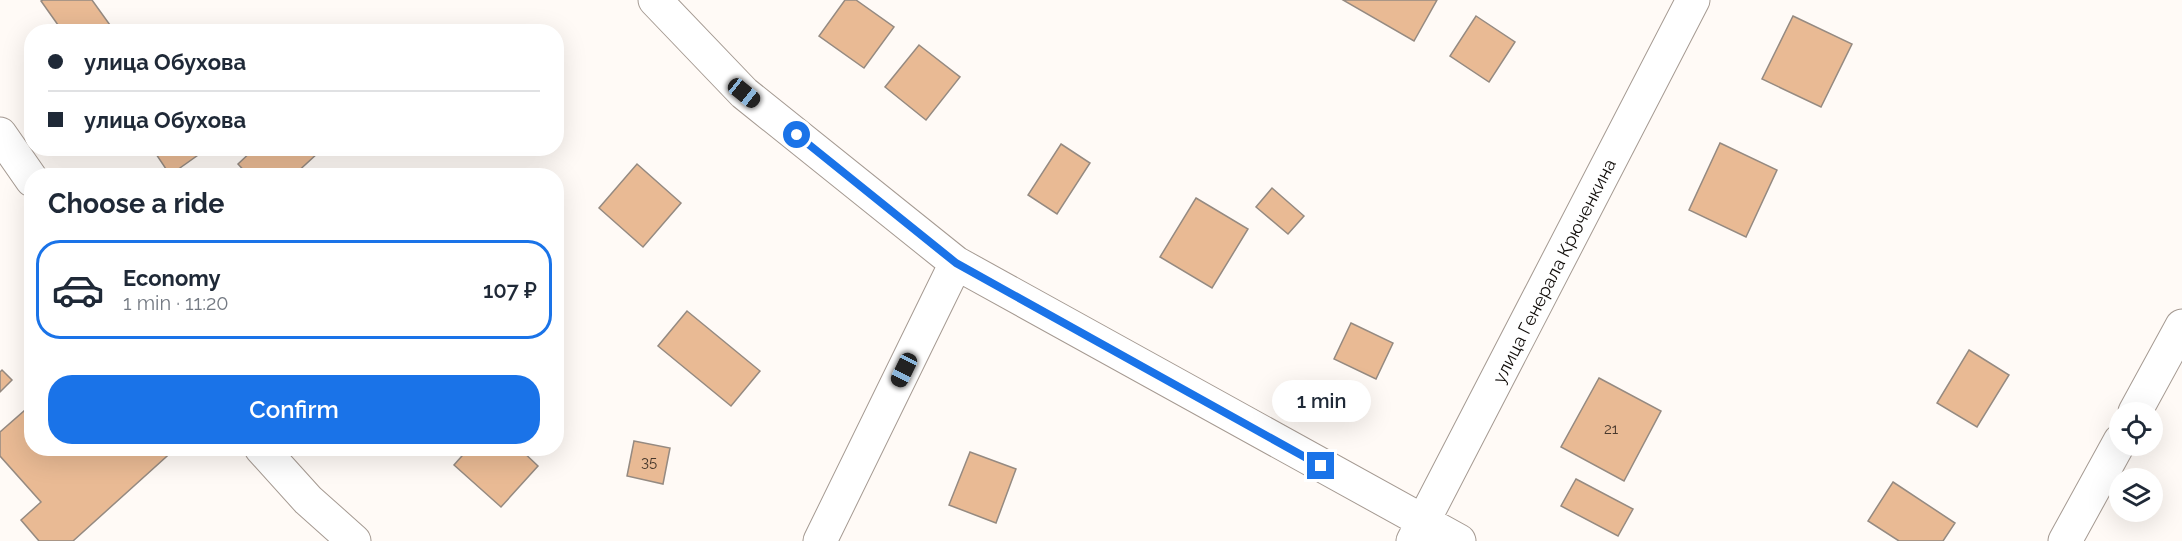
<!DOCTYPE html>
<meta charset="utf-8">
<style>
:root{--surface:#fff;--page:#f6f6f7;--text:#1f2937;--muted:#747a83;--line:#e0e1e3;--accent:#1a73e8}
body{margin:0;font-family:Raleway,sans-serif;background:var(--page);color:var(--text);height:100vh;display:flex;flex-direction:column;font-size:22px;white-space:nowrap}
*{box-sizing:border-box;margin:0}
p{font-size:20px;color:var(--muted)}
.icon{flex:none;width:33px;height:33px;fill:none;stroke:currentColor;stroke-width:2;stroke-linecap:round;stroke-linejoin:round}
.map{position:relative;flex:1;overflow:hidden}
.sheet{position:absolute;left:24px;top:168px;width:540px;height:288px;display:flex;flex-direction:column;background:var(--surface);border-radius:24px;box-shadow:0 6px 24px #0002}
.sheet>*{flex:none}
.guide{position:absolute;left:24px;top:24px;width:540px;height:132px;border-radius:24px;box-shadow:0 6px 24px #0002;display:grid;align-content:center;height:132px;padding:0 24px;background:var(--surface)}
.controls{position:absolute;left:2109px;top:402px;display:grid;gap:12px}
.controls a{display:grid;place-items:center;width:54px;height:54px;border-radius:50%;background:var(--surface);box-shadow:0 6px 24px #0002;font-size:30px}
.end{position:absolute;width:27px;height:27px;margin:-14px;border:8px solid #1a73e8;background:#fff;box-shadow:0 0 0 3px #fff}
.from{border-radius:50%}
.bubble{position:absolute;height:42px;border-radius:21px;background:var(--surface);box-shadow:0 6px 24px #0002;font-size:20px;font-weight:600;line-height:42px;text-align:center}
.car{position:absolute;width:18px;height:36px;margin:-18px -9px;border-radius:8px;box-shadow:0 0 4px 2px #0007;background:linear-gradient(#222 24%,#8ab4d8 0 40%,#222 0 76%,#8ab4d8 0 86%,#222 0)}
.guide b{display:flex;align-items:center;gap:21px;height:57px;font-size:22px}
.guide b+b{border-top:2px solid var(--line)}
.guide i{width:15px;height:15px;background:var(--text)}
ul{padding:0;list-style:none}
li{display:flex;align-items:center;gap:18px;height:99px;margin:0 12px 9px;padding:0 12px;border:3px solid var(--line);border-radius:24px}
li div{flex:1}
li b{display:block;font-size:22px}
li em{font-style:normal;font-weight:600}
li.active{border-color:var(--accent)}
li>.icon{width:54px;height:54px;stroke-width:1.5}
h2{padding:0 24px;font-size:27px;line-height:72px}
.action{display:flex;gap:12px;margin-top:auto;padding:12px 24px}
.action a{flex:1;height:69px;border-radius:24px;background:var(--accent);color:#fff;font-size:24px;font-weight:600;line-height:69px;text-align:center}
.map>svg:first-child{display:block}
</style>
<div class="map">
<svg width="2182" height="541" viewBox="0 0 2182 541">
<rect width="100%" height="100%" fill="#fffaf6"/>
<path fill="#e9ba94" stroke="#958a81" stroke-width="1.5" d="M43,0H92L115,32H63L41,1Z
M845,0H856L894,27L864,68L819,36Z
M1343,0H1437L1414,41Z
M1476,16L1515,42L1489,82L1450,56Z
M1793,16L1852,44L1821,107L1762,79Z
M919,45L960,77L926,120L885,87Z
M1720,143L1777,170L1746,237L1689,210Z
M1061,144L1090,163L1057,214L1028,195Z
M152,148H208L170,175Z
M255,148H315L319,152L293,176H249L238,164Z
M637,164L681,203L643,247L599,208Z
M1272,188L1304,216L1288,234L1256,207Z
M1196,198L1248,229L1212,288L1160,257Z
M687,311L760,371L731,406L658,346Z
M1351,323L1393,343L1376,379L1334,359Z
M1969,350L2009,375L1977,427L1937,403Z
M2,370L12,380L0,392V372Z
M1599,378L1661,411L1624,481L1561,447Z
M32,404V448H99L101,451L103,448H176L73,541H39L21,520L41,502L0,456V432Z
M634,441L670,448L663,484L627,476Z
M469,448H519L538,466L501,507L454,465Z
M970,452L1016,469L996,523L949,505Z
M1576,479L1633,509L1618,536L1561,506Z
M1893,482L1955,523L1943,541H1899L1868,521Z"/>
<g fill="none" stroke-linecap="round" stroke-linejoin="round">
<defs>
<path id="street" d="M655,0L744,93L956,263L1459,541
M0,134L32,180
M2135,412L2182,326
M261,448L308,500L354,541
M820,541L956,263
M1413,541L1693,0
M2065,541L2120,441"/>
</defs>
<use href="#street" stroke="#a59a92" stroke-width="35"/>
<use href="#street" stroke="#fff" stroke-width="33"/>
</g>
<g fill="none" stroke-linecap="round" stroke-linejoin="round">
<path stroke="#1a73e8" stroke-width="8" d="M797,135L956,263L1321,466"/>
</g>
<g text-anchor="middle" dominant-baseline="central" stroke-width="6" stroke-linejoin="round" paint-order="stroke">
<g font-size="15" fill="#47382c">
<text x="1611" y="429">21</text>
<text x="649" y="462">35</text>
</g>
<g font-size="18" fill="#110d0a" stroke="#fff">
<text transform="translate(1554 271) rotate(-63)">улица Генерала Крюченкина</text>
</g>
</g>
</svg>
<div class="controls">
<a><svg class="icon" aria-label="locate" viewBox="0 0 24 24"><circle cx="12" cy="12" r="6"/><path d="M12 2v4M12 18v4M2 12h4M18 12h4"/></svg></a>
<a><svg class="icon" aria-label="layers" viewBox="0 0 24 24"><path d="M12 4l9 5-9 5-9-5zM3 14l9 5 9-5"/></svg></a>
</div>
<i class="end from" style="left:797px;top:135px"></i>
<i class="end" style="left:1321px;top:466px"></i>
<div class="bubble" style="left:1272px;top:380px;width:99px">1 min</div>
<i class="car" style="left:744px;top:93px;rotate:129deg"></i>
<i class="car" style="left:904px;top:370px;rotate:206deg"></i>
<div class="guide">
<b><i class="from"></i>улица Обухова</b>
<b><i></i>улица Обухова</b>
</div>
<section class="sheet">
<h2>Choose a ride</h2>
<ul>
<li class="active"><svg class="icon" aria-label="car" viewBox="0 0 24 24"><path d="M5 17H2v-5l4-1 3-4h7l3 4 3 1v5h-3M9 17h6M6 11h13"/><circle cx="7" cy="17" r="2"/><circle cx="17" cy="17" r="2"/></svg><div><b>Economy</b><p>1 min · 11:20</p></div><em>107 ₽</em></li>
</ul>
<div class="action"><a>Confirm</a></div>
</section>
</div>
